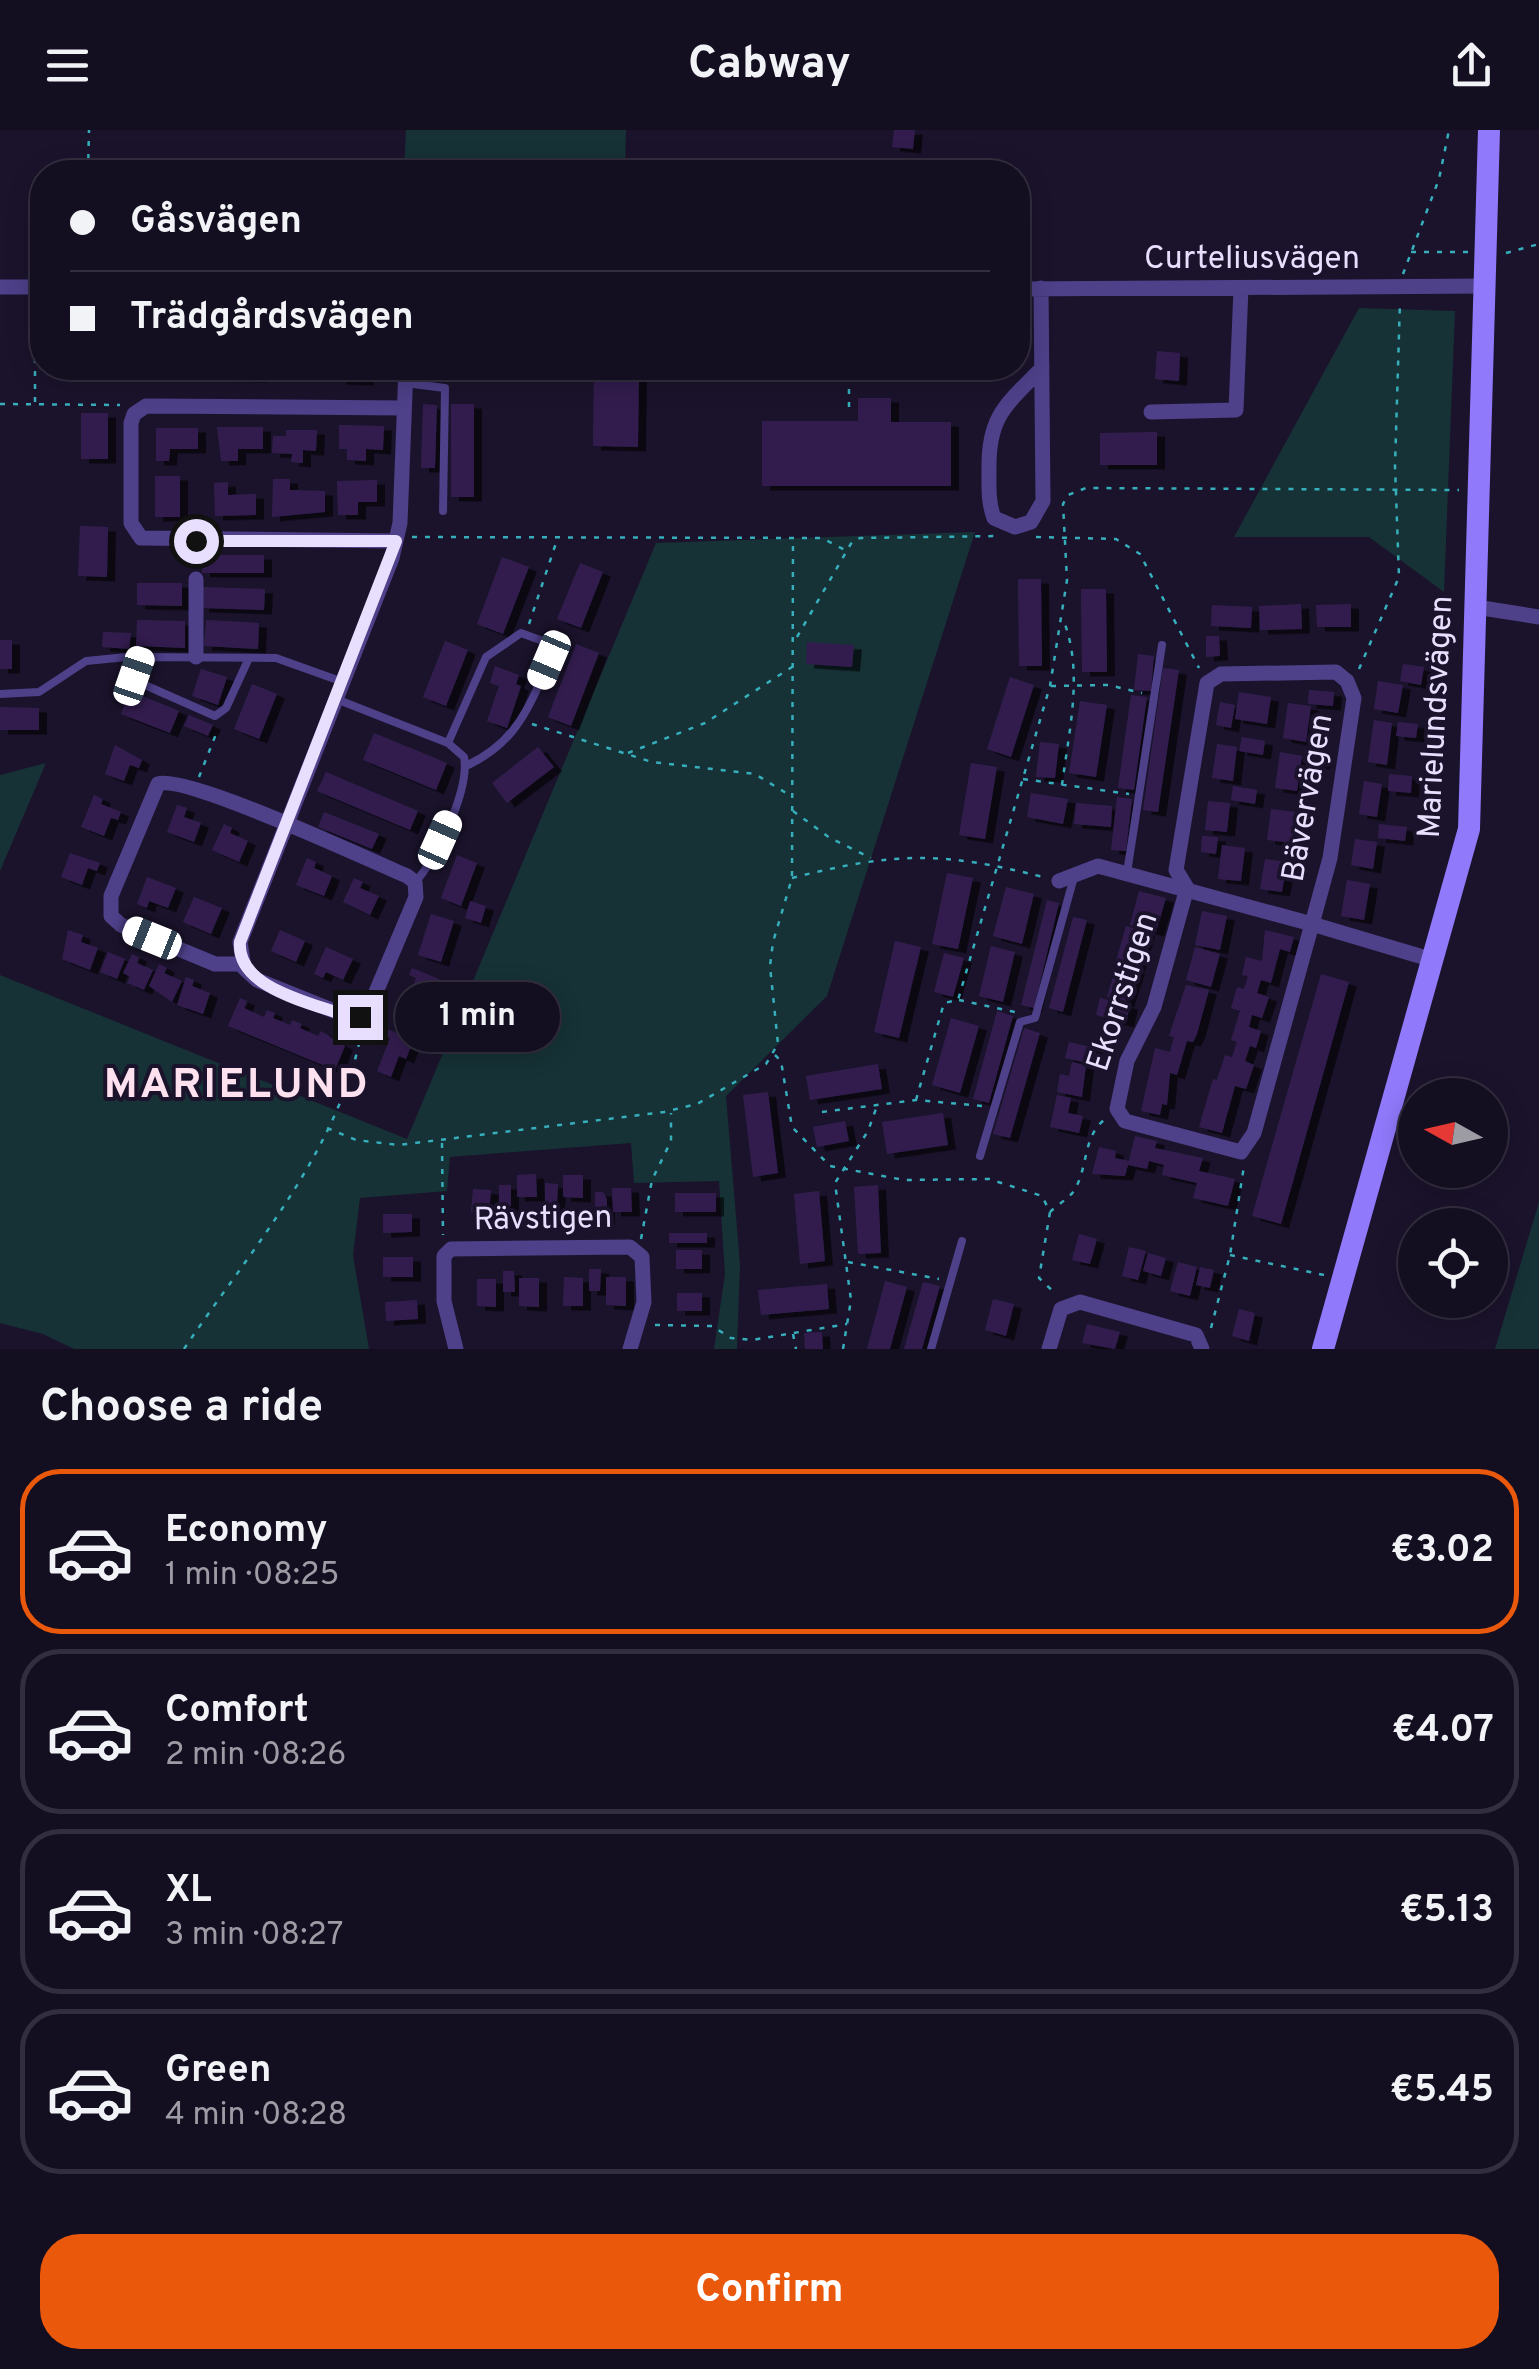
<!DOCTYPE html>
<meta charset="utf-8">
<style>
:root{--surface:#140e21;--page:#211c2e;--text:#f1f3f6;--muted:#9d9ca5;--line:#332e3f;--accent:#ea580c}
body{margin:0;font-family:Overpass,sans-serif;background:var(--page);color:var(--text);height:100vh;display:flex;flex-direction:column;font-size:38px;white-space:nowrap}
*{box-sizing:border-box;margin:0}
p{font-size:32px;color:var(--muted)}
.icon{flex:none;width:55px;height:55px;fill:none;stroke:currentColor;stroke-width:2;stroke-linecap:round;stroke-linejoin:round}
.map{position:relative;height:1219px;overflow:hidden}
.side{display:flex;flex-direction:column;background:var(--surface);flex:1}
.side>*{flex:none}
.banner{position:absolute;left:30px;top:30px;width:1000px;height:220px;border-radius:40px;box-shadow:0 5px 25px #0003,0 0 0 2px var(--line);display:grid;align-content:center;height:220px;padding:0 40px;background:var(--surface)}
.needle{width:65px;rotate:278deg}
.tools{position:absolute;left:1398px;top:948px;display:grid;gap:20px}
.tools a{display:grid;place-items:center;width:110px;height:110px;border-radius:50%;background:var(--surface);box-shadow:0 5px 25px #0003,0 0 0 2px var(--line);font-size:50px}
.end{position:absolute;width:45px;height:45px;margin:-22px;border:12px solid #e8dffe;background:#111;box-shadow:0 0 0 5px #111}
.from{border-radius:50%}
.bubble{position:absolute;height:70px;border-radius:35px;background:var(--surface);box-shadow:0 5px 25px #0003,0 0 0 2px var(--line);font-size:32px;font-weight:700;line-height:70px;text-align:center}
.car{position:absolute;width:30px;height:60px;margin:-30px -15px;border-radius:12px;box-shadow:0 0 8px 2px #0007;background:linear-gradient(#fff 24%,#345 0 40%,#fff 0 76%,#345 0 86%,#fff 0)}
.banner b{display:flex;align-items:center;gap:35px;height:95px;font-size:38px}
.banner b+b{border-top:2px solid var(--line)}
.banner i{width:25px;height:25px;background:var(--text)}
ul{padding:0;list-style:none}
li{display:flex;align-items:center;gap:30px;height:165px;margin:0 20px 15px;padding:0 20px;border:5px solid var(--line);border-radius:40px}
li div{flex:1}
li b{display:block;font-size:38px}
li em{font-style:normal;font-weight:700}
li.active{border-color:var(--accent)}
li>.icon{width:90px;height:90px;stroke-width:1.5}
h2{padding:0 40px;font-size:45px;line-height:120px}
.primary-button{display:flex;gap:20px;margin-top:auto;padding:20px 40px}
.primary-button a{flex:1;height:115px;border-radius:40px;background:var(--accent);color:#fff;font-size:40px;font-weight:700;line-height:115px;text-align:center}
header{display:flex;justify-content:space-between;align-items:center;height:130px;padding:0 40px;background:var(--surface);font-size:45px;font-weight:700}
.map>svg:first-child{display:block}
</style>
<header><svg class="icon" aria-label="menu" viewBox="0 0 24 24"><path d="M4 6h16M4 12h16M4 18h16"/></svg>Cabway<svg class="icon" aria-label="share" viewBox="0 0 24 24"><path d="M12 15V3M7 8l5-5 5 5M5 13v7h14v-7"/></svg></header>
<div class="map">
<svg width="1539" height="1219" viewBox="0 0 1539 1219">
<defs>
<filter id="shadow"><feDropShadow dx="8" dy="4.5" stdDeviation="0" flood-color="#0009"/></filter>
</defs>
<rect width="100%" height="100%" fill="#1b132c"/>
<path fill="#163236" d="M406,0H626L625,42H404Z
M1359,178L1455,181L1444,462L1369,407H1234Z
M975,402L827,866L726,966L740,1134L737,1219H714L725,1144L719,1051L634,1053L631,1013L450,1027L447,1061L360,1068L353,1125L369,1219H74L43,1204L0,1193V845L407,1009L656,413Z
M46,633L0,741V645Z
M1539,1072V1219H1495Z"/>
<path fill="#301f4d" filter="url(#shadow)" d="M894,0H915L913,19L892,17Z
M1157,221L1180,223L1179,251L1155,249Z
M216,238H260V248L216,247Z
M277,238H308V246L277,247Z
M338,238H366V251L338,250Z
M594,238H639L638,317L593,316Z
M858,268H891V292H951V356H762V291H858Z
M423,274L437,275L435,338H421Z
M451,274H474V367H451Z
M81,283H108V329H81Z
M339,295L384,296L383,320L366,319V331L347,330V319H339Z
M217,297H263V319H238V331H221Z
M156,298H198V319H170L169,331H156Z
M286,300H317L316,321L303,320V333L291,332L292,324L272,323L273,306H286Z
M1157,302V335H1100V303Z
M155,346H180V387H155Z
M273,349H290V360L325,361V382L272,387Z
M377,350V372H358V385H338L337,351Z
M228,352V365L256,364V385L215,386L214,353Z
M80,396L108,397L107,447L78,446Z
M202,425H264V443H202Z
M502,427L529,437L503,504L477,494Z
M580,433L603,442L581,498L557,489Z
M1018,449H1041L1042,536H1019Z
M137,453H182V476L137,475Z
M202,457L265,459L264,480L201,478Z
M1081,459H1106L1107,542H1082Z
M1301,474L1302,499L1260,500L1259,476Z
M1351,474V497H1317L1316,475Z
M1212,475L1252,477L1251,498L1211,496Z
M137,490L185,491V518L136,516Z
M206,490L259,493L258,519L204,516Z
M103,502L131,503L129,519L102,517Z
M1206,506H1219L1220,526L1206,527Z
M0,510H12V539H0Z
M445,511L468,520L446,576L423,567Z
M807,512L854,515L852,537L806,534Z
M576,514L599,523L571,596L548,587Z
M1138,524L1154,526L1151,561L1134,560Z
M1403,534L1424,537L1421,555L1400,551Z
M495,536L519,545L516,554L521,556L507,598L487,591L499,556L490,553Z
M1163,538L1179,540L1158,682L1143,680Z
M201,539L227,547L218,575L192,566Z
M1010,547L1034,555L1011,627L987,619Z
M1378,551L1403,555L1398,583L1374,579Z
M252,554L277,564L259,609L234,599Z
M1309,560L1334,562L1333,576L1308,574Z
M130,561L179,581L170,603L121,584Z
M1239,562L1271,567L1267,594L1235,589Z
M1131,565L1147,567L1134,660L1118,658Z
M1080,571L1107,575L1096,647L1069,643Z
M1220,572L1235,575L1231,598L1216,595Z
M1288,573L1311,576L1306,612L1283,608Z
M0,577L39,578V600H0Z
M189,585L213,595L208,606L184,596Z
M1374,590L1392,593L1387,635L1368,632Z
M1398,592L1418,594L1416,608L1396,606Z
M374,603L447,633L436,660L363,630Z
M1242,607L1265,611L1263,625L1239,621Z
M1040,612L1059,614L1055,648L1036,647Z
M1217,614L1237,617L1233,651L1212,648Z
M115,615L142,630L139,638L130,635L124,651L105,644Z
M538,617L554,637L507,673L492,653Z
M1305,619L1324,622L1322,635L1303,632Z
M1280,622L1302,626L1297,661L1275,658Z
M971,633L997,637L985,709L959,705Z
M326,642L418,681L410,700L317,661Z
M1389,644L1412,646L1411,663L1388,661Z
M1364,651L1382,654L1377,687L1359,684Z
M1233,656L1257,660L1255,674L1231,670Z
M1031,663L1068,669L1063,694L1027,687Z
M94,665L103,669L101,674L121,682L118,690L111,688L104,706L81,697Z
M1117,667L1132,669L1126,721L1111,720Z
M1208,671L1230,673L1227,702L1205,700Z
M1076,673L1112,676L1111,697L1074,694Z
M177,675L187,678L184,687L201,693L194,712L167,702Z
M1271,679L1295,682L1292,713L1267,710Z
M324,682L379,704L372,719L318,697Z
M224,694L232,698L230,703L248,711L239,732L212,720Z
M1379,694L1407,697L1405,711L1378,708Z
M1202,706L1218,707L1216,724L1201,722Z
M1355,709L1377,712L1373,739L1351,735Z
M1222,715L1245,718L1241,751L1218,749Z
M70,723L100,733L97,741L88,738L82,755L61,747Z
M457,725L477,733L461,776L441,768Z
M307,728L316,732L314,738L332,746L324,766L296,755Z
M1265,729L1287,732L1282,762L1260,759Z
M947,743L973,748L958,819L932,814Z
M147,747L176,758L168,778L149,771L147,778L137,774Z
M354,748L363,752L360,758L379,766L370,785L343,772Z
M1347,750L1370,754L1364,790L1341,786Z
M1006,757L1034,764L1022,814L993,806Z
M1139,761L1166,768L1156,802L1130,795Z
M194,767L222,778L211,804L183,792Z
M1047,770L1059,773L1034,878L1021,875Z
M470,771L486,776L481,793L465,788Z
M1202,781L1227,786L1220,820L1195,815Z
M431,784L454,791L441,832L418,825Z
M1073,787L1087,790L1063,882L1049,878Z
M1126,796L1147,802L1137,837L1116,831Z
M68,800L83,805L81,812L98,818L90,840L62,829Z
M280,800L305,811L296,832L271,821Z
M1265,800L1294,807L1290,822L1280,819L1271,853L1261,850L1257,863L1269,867L1262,888L1252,885L1249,897L1261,901L1256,918L1250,916L1245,931L1254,935L1246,959L1235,956L1222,1003L1199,997L1213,949L1217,950L1225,925L1232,927L1237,912L1231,910L1240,881L1231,878L1237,857L1244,859L1248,846L1242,845L1246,827L1262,831Z
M895,811L921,817L899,908L874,902Z
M991,816L1015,822L1003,872L979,866Z
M326,817L353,829L343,850L326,842L323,848L314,844Z
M1195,817L1220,824L1211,857L1186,850Z
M108,822L125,829L117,849L100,842Z
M944,823L964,828L953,867L934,862Z
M132,824L139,827L137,833L153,840L144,860L127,853L130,847L123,843Z
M1117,833L1137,839L1126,873L1107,867Z
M159,834L167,838L164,843L182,851L172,872L149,856Z
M412,838L439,849L428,875L409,867L416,848L409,845Z
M1321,844L1349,852L1281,1094L1252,1086Z
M186,847L194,850L192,856L210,863L203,884L177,875Z
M1186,855L1209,860L1197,904L1193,912L1187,911L1177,945L1170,943L1167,975L1162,974L1160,985L1141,981L1155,918L1170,922L1174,907L1169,906Z
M240,868L247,871L244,878L264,887L267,880L275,883L273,888L290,895L292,890L302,894L300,898L318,906L321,901L345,916L335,940L228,896Z
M1100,868L1130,875L1126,893L1096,885Z
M997,881L1013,886L989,973L973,969Z
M951,888L979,896L960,963L932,955Z
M381,897L414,909L406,929L399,926L391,947L377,941L390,908L378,903Z
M1024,898L1040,903L1010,1008L993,1004Z
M1069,912L1095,918L1091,934L1065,928Z
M1072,932L1086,935L1082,967L1057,962L1060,944L1069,946Z
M878,934L882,959L810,970L806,946Z
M768,962L778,1043L753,1047L743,965Z
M1057,965L1071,968L1068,983L1083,986L1079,1003L1050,997Z
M943,983L948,1015L887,1024L882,992Z
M845,991L849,1011L817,1017L813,997Z
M1135,1006L1157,1011L1155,1018L1203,1028L1199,1041L1235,1049L1228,1076L1193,1068L1197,1053L1162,1045L1164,1035L1149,1031L1147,1039L1128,1035Z
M1099,1017L1116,1021L1115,1028L1129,1031L1125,1046L1092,1044Z
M536,1044L537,1067H517V1045Z
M563,1045H583V1068L563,1067Z
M545,1053L558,1054L557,1076H545Z
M499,1055H511V1076H499Z
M878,1055L881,1123L858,1124L854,1057Z
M612,1058H631L632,1082H613Z
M473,1059L491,1060L489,1084L471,1082Z
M819,1061L825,1131L800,1134L794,1064Z
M595,1062H603L607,1069V1090H595Z
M675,1063H716V1082H675Z
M383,1084H412V1102L383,1103Z
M669,1103H707V1113H669Z
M1079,1104L1097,1109L1090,1134L1072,1130Z
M1129,1117L1146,1121L1138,1150L1122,1146Z
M676,1120H702V1139H676Z
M1148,1123L1166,1128L1161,1146L1143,1141Z
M383,1127H413V1147H383Z
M1178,1132L1197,1137L1190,1166L1170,1161Z
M1200,1137L1214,1140L1210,1158L1196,1155Z
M589,1139H601L600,1161H589Z
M503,1141H514L515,1162H503Z
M564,1147L583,1148V1176H563Z
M606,1147H626V1176L606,1175Z
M519,1148H539V1177L519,1176Z
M477,1149H496V1177L477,1176Z
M885,1151L907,1157L890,1219H867Z
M923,1152L940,1156L922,1219H904Z
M827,1154L829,1179L761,1185L758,1160Z
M677,1163H702V1181H677Z
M993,1169L1014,1174L1006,1206L985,1200Z
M417,1170L418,1189L386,1191L385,1172Z
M1239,1179L1255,1183L1249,1211L1232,1206Z
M1087,1194L1120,1202L1115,1219L1082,1213Z
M822,1202L823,1219H805L804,1203Z"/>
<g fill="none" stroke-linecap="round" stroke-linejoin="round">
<path stroke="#36aebb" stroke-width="2.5" stroke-dasharray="5 8" stroke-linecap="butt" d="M88,42L89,0
M1411,122H1468
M1506,123L1539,114
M1403,144L1439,49L1449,0
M35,272V170
M0,274L120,275
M849,277V238
M412,407L822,408L845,420
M1036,407L1116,409L1140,424L1199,538
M529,494L558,407
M797,507L852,412L860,408L998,406
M1359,539L1399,447L1395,336L1400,171
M1051,556L1108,555L1142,563
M532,594L652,632L755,644L791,666
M628,623L705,593L792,537
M199,647L218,599
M1023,649L1129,664
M1062,655C1069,600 1084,541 1063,489
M793,681L830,708L871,728
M792,748C894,722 941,721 1043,747
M959,870L1015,882
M775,925L781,931L792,997L830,1036L904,1050L989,1049L1042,1066L1050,1082L1039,1148L1056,1164
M916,970L944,873L958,870L1050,556L1067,450L1063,374L1068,365L1086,358L1459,360
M822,982L916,970L983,976
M327,998L356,1010L399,1015L664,982L697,974L766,934L778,914L770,836L773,812L792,748L793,408
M442,1013L443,1105
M1050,1082C1057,1075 1071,1067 1075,1059C1088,1037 1083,1007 1104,990
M641,1109L652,1050L671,1011V983
M1230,1125L1324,1145
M848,1132L939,1149
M655,1195L712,1196L731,1208L752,1210L847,1194
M1211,1198L1230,1125L1244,1036
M793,1204L796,1219
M184,1219C249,1122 341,1018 362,899
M843,1219L851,1170L835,1053L868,1001L877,976"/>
<path stroke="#4e4089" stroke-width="8" d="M405,253L445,258L443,381
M141,527L134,547L138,552L215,586L226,578L249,528
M0,564L39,562L86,531L127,527L276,528L343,552
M336,569L448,613L464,627C470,658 437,730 415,752
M448,613L486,527L521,503L548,513C553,527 546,537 541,550C524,590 507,617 466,636
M1127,743L1162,515
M980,1026L1020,892L1035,888L1074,747
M931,1219L962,1111"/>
<path stroke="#4e4089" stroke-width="15" d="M0,157H42
M1041,158L1043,371L1031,392L1015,397L994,388C988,372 989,357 989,340C988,286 1006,275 1042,238
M1018,159L1486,156
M1151,282L1236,280L1241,158
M396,411L141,408L131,393V293L134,284L146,276L404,278
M196,449V527
M1476,477L1539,487
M1059,751L1098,736L1312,794L1254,1003L1241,1022L1125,991L1117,979L1127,931L1154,877L1187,758
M1187,758L1176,740L1207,553L1221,544L1336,542L1347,551L1354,568L1330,728L1312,794L1433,830
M242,834H215L121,795L111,786V766L158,654C184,643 369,730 407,746L415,752L416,767L368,881L349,887L257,850L244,838L240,812L392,428L400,393L406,238
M456,1219L444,1171V1126L451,1119L630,1117L642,1127L644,1172L630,1219
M1049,1219L1061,1179L1080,1172L1196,1205L1202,1219"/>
<path stroke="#9179fb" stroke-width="22" d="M1323,1219L1469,699L1489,0"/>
</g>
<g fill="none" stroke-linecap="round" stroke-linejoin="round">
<path stroke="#e8dffe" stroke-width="12" d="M196,411H396L240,812C236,859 314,873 349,887H360"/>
</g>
<g text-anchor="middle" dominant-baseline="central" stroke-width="8" stroke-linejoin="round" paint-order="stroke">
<g font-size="32" fill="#e8dffe" stroke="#1b132c">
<text x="1252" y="130">Curteliusvägen</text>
<text transform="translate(1437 587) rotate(-87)">Marielundsvägen</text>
<text transform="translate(1309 668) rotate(-80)">Bävervägen</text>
<text transform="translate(1124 862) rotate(-72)">Ekorrstigen</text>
<text transform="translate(543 1090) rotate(-1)">Rävstigen</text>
</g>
<g font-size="42" font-weight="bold" letter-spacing="2.5" fill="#fee1ef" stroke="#1b132c">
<text x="237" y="956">MARIELUND</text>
</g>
</g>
</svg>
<div class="tools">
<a><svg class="needle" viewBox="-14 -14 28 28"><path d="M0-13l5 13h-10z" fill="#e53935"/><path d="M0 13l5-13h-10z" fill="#9d9ca5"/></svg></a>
<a><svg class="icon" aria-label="locate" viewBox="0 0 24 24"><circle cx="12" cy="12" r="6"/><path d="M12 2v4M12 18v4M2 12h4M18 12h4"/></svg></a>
</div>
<i class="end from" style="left:196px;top:411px"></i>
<i class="end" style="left:360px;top:887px"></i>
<div class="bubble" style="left:395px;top:852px;width:165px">1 min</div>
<i class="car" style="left:549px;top:530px;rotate:203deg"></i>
<i class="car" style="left:134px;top:546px;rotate:19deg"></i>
<i class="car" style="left:440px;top:710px;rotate:24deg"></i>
<i class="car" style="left:152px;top:808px;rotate:292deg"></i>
<div class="banner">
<b><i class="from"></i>Gåsvägen</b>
<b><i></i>Trädgårdsvägen</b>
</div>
</div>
<section class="side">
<h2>Choose a ride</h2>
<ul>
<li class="active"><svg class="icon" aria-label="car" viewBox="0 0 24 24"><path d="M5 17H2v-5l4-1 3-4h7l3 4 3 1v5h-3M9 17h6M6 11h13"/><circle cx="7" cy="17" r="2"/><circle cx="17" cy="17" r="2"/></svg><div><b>Economy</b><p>1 min · 08:25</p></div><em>€3.02</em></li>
<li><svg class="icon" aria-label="car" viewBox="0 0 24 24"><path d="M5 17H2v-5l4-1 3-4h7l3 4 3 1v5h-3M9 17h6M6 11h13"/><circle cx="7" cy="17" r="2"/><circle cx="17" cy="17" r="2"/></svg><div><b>Comfort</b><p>2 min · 08:26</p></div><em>€4.07</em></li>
<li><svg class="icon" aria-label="car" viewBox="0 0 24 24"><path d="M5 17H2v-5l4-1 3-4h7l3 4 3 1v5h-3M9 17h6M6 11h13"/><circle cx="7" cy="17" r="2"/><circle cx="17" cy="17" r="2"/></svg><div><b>XL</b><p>3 min · 08:27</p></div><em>€5.13</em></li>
<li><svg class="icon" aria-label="car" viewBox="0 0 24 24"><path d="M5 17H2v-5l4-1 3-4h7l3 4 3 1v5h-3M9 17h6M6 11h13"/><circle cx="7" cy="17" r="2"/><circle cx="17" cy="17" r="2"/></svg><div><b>Green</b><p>4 min · 08:28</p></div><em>€5.45</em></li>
</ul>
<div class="primary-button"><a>Confirm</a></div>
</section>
